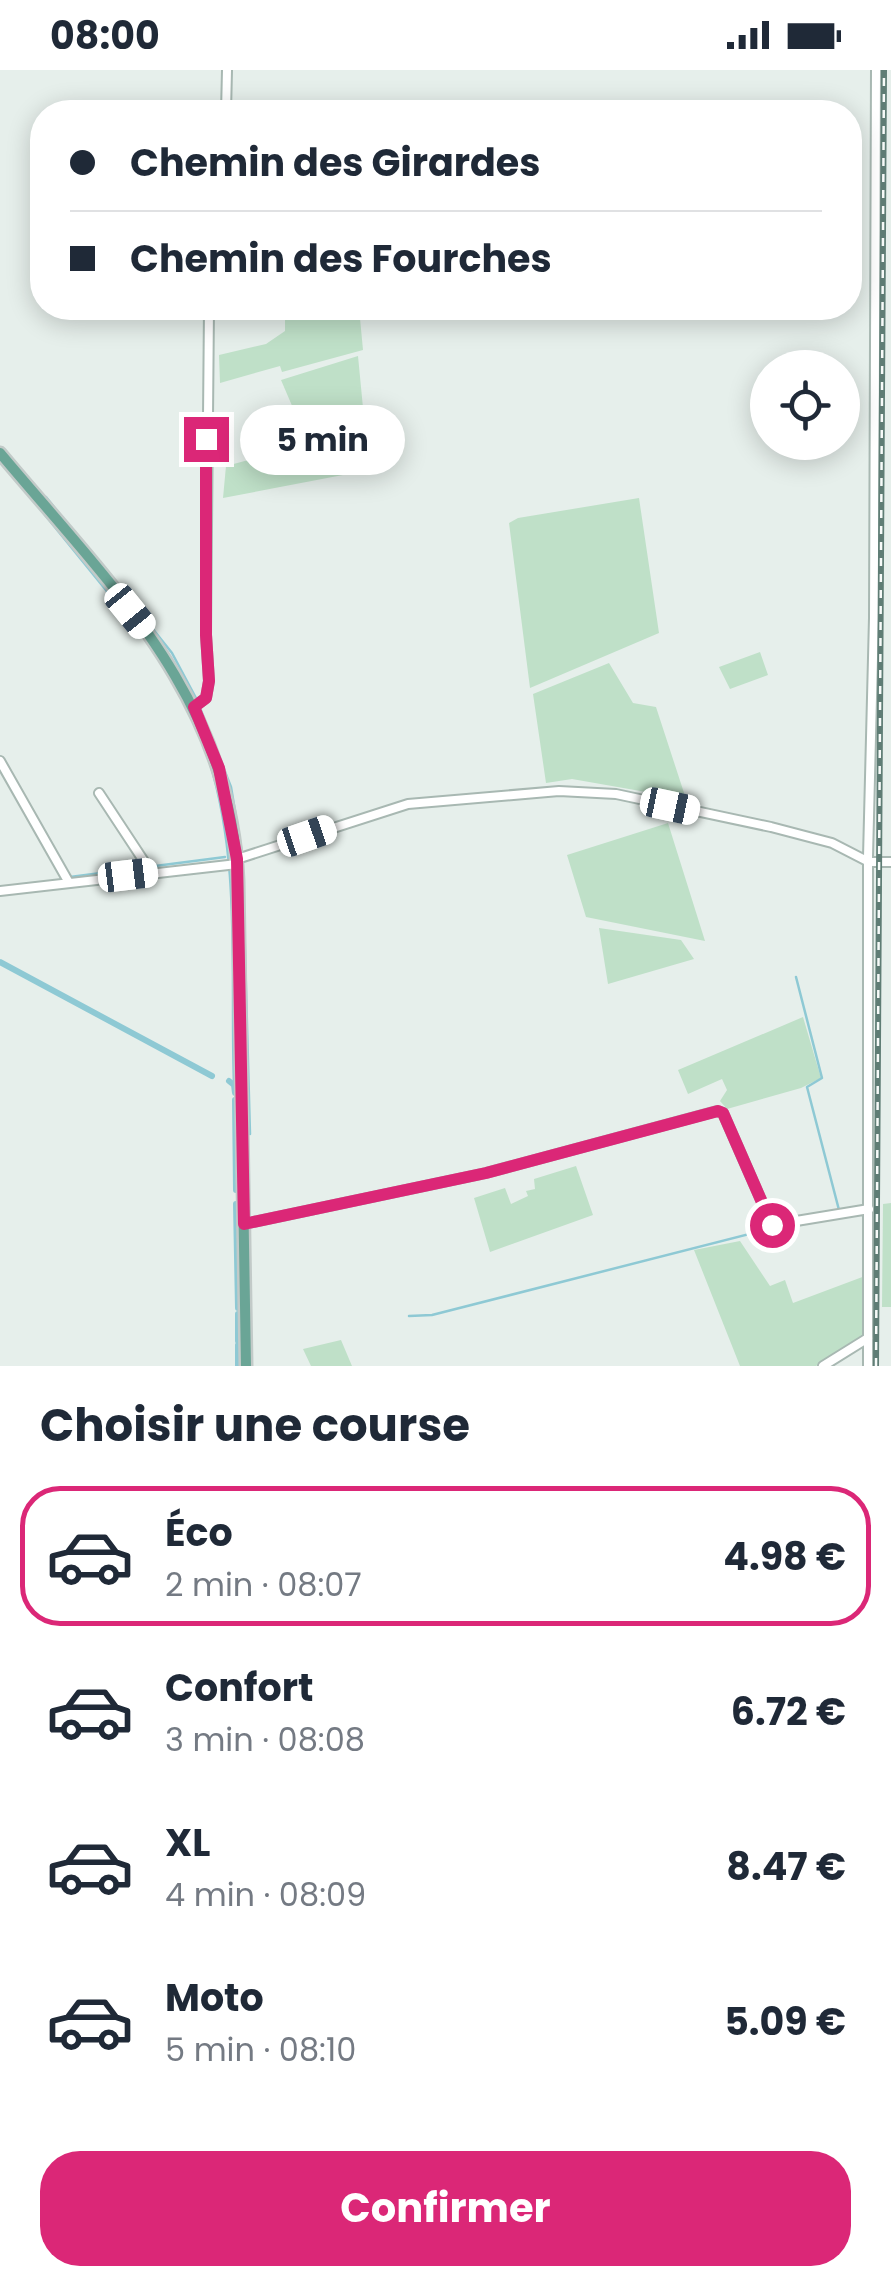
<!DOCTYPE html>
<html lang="fr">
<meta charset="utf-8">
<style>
:root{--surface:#fff;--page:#f2f2f3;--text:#1f2937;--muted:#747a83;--line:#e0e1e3;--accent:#db2777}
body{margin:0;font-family:Poppins,sans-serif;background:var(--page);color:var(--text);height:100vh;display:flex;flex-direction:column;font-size:38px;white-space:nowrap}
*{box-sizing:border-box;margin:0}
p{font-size:32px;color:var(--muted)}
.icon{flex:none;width:55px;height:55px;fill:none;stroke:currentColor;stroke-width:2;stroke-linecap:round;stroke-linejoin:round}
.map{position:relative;height:1296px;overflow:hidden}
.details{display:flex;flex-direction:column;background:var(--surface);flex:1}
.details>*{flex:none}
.top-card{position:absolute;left:30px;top:30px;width:832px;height:220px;border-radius:40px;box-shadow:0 5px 25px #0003;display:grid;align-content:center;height:220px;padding:0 40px;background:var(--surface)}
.tools{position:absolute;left:750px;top:280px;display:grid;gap:20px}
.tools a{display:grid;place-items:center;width:110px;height:110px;border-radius:50%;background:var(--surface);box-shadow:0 5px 25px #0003;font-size:50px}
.end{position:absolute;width:45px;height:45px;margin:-22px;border:12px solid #db2777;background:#fff;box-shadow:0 0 0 5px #fff}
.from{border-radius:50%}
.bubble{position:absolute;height:70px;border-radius:35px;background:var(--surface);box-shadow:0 5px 25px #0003;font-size:32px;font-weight:700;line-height:70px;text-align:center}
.car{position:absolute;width:30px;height:60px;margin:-30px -15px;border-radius:12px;box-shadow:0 0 8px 2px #0007;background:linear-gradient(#fff 24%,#345 0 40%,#fff 0 76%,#345 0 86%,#fff 0)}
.top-card b{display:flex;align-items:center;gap:35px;height:95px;font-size:38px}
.top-card b+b{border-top:2px solid var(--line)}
.top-card i{width:25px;height:25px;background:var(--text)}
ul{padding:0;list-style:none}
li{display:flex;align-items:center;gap:30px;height:140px;margin:0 20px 15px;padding:0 20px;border:5px solid transparent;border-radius:40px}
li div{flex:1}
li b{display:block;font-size:38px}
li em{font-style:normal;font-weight:700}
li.on{border-color:var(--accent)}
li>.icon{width:90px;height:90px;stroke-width:1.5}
h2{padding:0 40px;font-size:45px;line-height:120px}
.button{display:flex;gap:20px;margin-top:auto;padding:20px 40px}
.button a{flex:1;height:115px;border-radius:40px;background:var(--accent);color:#fff;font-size:40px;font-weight:700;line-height:115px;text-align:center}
.status{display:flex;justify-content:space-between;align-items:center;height:70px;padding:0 50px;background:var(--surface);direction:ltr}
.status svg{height:28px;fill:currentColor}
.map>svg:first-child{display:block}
</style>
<div class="status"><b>08:00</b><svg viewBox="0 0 49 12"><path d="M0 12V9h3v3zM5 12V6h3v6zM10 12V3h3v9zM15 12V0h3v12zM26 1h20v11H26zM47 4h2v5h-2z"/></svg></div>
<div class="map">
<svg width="891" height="1296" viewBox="0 0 891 1296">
<rect width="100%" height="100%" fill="#e6efeb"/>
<path fill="#bfe0c8" d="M359,238L363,280L282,302L280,296L220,313L219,285L266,274L285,261V250Z
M358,286L369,400L223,428L226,396L267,385L296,345L281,310Z
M639,428L659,563L530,618L509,453L518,448Z
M760,582L768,605L730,619L719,597Z
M609,593L633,633L656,637L686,729L572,709L546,713L533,624Z
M668,753L705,871L586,847L567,785Z
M599,858L681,870L694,889L608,914Z
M803,947L821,1008L801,1018L727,1039L720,1031L727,1020L722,1009L688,1024L678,1000Z
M576,1096L593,1145L490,1182L474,1128L505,1118L511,1134L528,1126L526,1121L535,1119L534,1109Z
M891,1133V1237H882L883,1134Z
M740,1171L770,1216L785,1210L793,1233L865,1206L866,1266L816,1296H740L694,1180Z
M341,1270L352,1296H311L303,1279Z"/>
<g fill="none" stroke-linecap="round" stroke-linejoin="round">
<path stroke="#8ec9d4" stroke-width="2.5" d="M230,42L231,0
M363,244L428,238
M20,414L144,567
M46,427L73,461
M132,533L172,583L197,630
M200,638L231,717L242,783
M207,684C242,788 230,905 234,1014
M242,791L243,808
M70,807L225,787
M244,846L250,1064
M796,907L822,1008L807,1017L839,1140
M409,1246L432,1245L765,1160"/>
<path stroke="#8ec9d4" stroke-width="6" d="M0,892L212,1006
M229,1011L234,1015L235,1023
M235,1030L236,1120
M236,1134L238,1238
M238,1244V1271
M238,1275V1296"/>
<defs>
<path id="minor" d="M226,42L227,0
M194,637L206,628L209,611L206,565L209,238
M0,691L68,811
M99,723L151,802
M237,789L408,734L559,721L616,724L771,757L832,773L869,792H891
M0,821L237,794
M244,1154L486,1103L717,1041L723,1043L772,1155L869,1139
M823,1296L868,1268
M868,1296V787L874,548L876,0"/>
<path id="major" d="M0,383C111,516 230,627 238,811L246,1296"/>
</defs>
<use href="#minor" stroke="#a8b8b2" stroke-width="12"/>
<use href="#major" stroke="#c2cac8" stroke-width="15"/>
<use href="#minor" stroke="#fff" stroke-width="8"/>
<use href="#major" stroke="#6aa596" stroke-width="10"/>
<defs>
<path id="rail" d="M876,1296L884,0"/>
</defs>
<use href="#rail" stroke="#5f7d75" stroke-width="6"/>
<use href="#rail" stroke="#f7fbf9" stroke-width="2.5" stroke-dasharray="8" stroke-linecap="butt"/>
</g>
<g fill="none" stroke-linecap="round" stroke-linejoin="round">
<path stroke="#db2777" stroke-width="12" d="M206,369V565L209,611L206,628L194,637L219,698L237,789L244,1154L486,1103L718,1041L723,1043L772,1155"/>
</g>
</svg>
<div class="tools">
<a><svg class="icon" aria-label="locate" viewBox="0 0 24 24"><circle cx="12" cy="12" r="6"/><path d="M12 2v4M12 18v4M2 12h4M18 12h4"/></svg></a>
</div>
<i class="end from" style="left:772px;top:1155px"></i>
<i class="end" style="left:206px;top:369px"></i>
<div class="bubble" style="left:240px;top:335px;width:165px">5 min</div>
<i class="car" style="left:130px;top:541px;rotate:141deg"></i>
<i class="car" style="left:670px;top:736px;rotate:102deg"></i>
<i class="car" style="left:307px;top:766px;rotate:71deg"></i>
<i class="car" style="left:128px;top:805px;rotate:83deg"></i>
<div class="top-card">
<b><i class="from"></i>Chemin des Girardes</b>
<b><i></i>Chemin des Fourches</b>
</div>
</div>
<section class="details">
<h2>Choisir une course</h2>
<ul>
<li class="on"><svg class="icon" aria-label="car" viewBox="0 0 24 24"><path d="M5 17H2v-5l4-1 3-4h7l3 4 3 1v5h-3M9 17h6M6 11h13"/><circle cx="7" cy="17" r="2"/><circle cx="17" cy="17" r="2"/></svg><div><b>Éco</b><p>2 min · 08:07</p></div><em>4.98 €</em></li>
<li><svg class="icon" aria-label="car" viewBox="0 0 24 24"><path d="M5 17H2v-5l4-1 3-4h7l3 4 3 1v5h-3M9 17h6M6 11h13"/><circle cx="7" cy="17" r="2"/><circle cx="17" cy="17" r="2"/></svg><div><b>Confort</b><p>3 min · 08:08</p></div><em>6.72 €</em></li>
<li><svg class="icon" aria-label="car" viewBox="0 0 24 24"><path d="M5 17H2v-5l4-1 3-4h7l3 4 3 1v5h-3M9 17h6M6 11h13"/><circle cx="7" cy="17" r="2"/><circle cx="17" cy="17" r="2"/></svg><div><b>XL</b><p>4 min · 08:09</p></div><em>8.47 €</em></li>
<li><svg class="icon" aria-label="car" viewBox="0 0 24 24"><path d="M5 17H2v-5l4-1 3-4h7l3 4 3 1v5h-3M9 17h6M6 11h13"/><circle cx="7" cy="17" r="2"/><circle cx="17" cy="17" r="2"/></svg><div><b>Moto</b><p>5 min · 08:10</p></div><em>5.09 €</em></li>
</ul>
<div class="button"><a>Confirmer</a></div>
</section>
